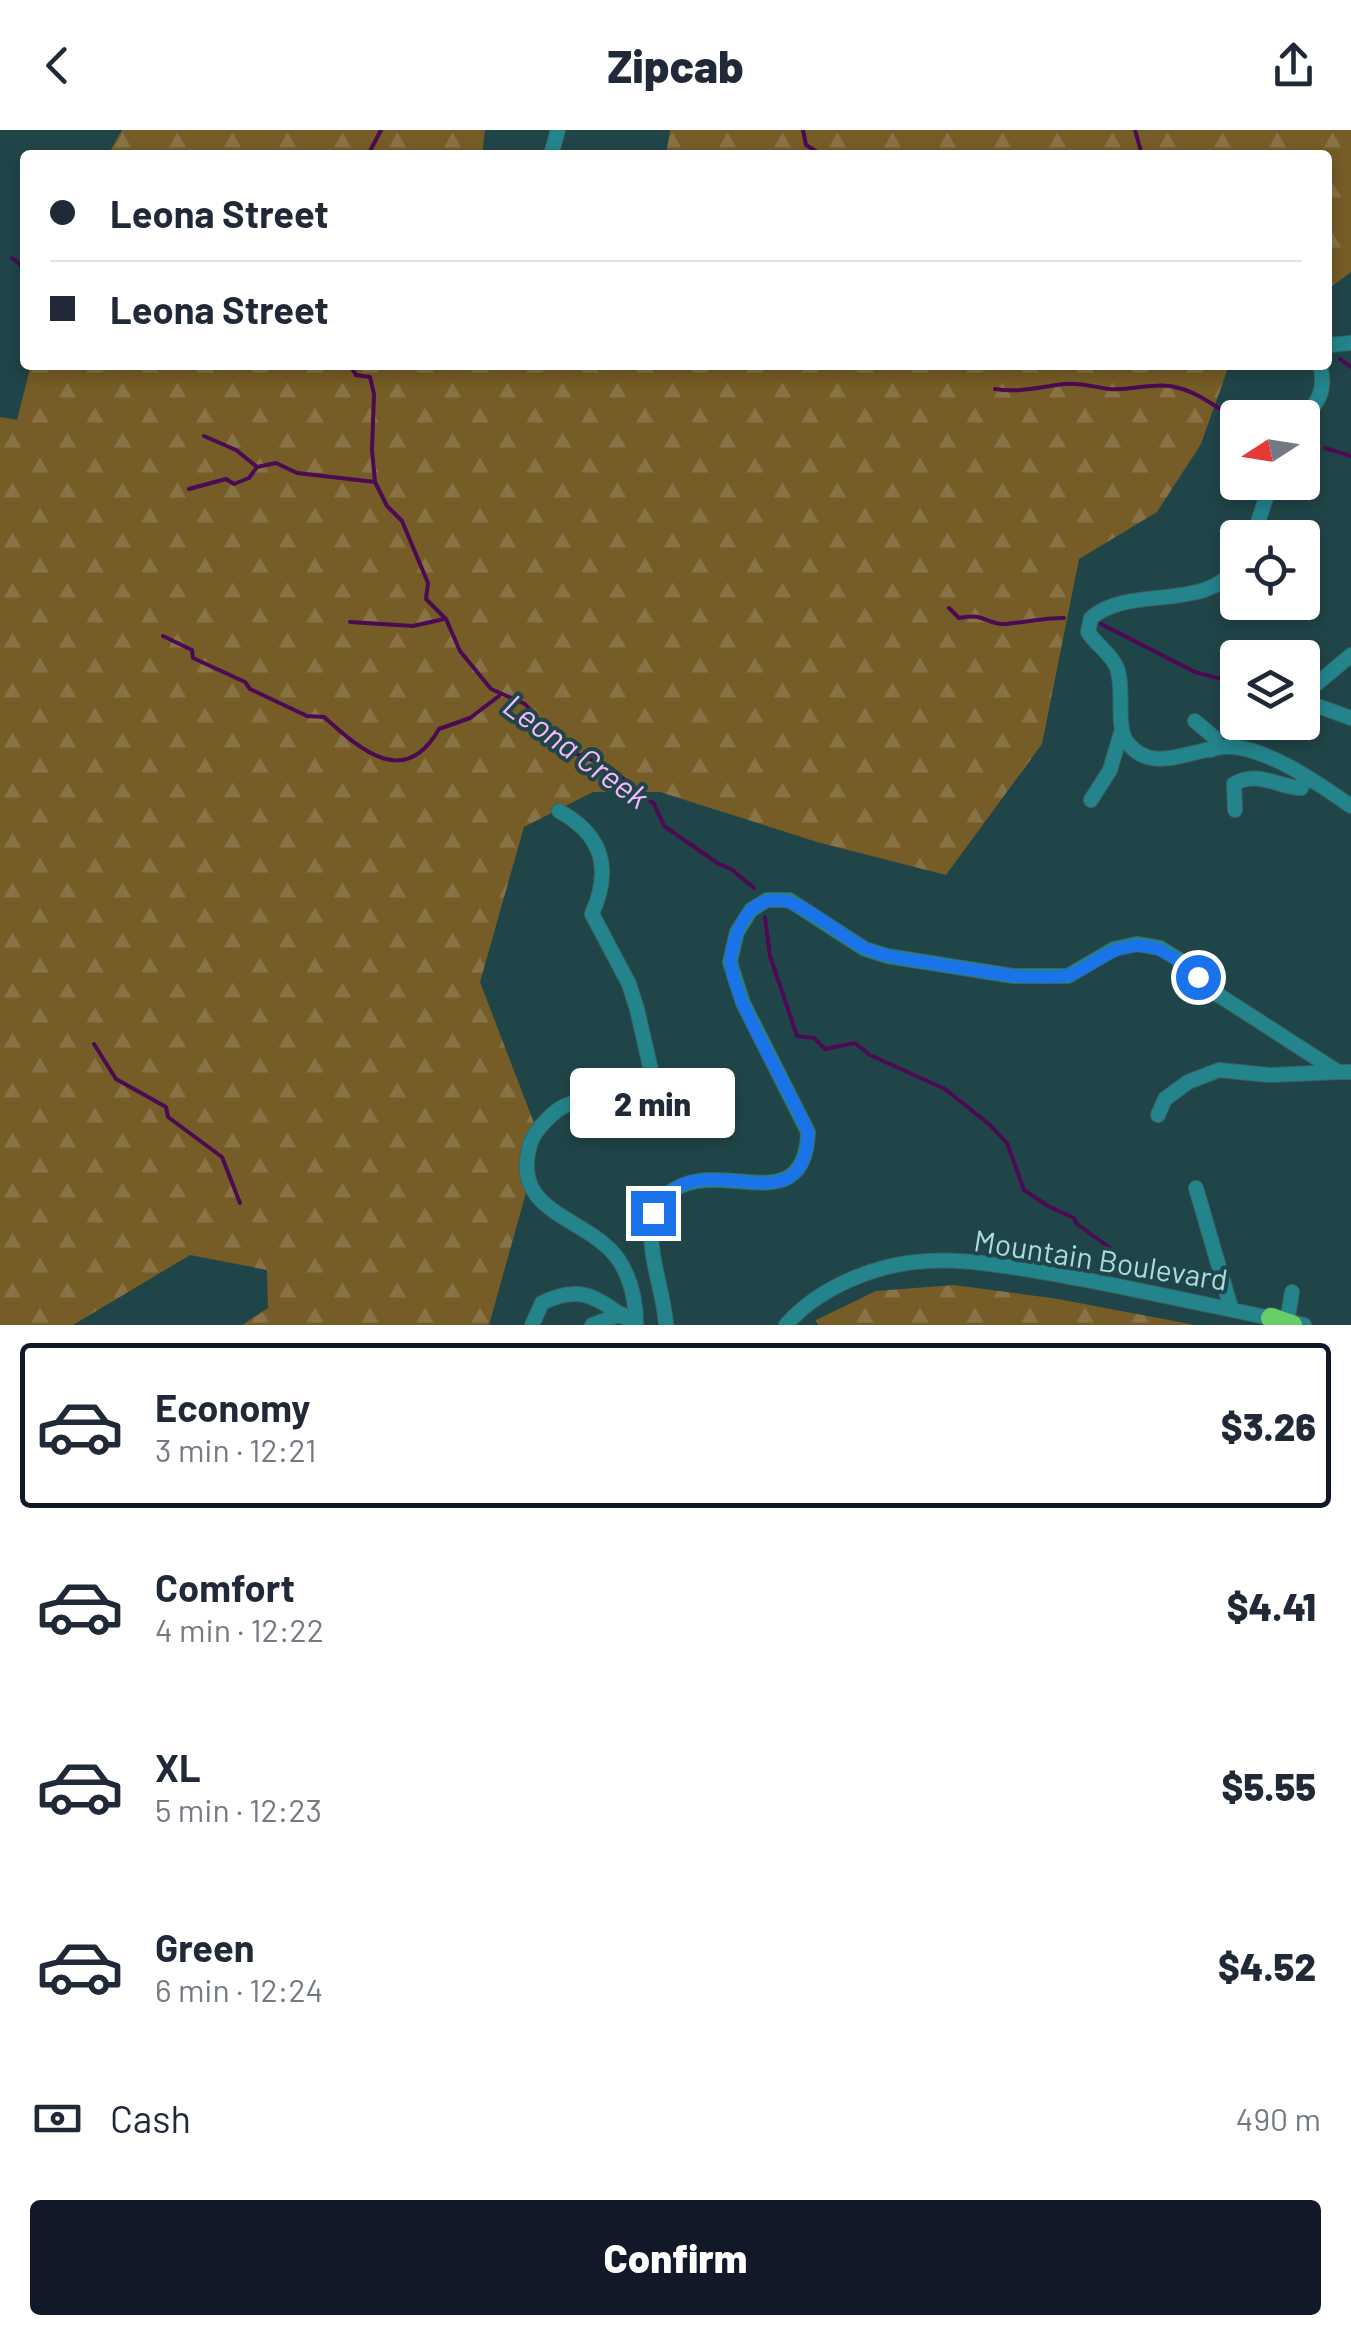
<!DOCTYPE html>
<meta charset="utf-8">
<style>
:root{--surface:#fff;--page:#f6f6f7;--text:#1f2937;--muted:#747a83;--line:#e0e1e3;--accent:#111827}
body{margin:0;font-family:Barlow,sans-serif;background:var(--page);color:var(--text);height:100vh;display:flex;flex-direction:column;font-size:38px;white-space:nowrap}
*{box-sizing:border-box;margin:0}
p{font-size:32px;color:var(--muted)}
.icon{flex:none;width:55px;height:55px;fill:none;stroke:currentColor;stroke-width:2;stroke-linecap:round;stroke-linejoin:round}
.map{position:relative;height:1195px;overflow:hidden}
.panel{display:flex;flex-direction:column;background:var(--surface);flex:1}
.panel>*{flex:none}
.banner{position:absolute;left:20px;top:20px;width:1312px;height:220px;border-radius:10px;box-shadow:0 5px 15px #0003;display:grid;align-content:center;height:220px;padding:0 30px;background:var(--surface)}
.needle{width:65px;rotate:258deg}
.fabs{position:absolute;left:1220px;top:270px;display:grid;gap:20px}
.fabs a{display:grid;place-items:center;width:100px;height:100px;border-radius:10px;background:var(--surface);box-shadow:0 5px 15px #0003;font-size:50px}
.end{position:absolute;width:45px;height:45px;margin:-22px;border:12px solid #1a73e8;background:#fff;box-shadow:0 0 0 5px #fff}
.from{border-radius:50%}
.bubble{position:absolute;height:70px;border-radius:10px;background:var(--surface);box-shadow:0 5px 15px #0003;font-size:32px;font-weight:800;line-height:70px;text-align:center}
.banner b{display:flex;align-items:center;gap:35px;height:95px;font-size:38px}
.banner b+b{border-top:2px solid var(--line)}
.banner i{width:25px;height:25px;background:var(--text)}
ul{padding:18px 0 0;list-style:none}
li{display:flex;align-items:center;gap:30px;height:165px;margin:0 20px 15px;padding:0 10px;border:5px solid transparent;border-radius:10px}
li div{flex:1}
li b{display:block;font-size:38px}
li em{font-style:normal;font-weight:800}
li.current{border-color:var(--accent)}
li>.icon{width:90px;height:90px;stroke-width:1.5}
.pay{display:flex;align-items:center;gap:25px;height:110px;padding:0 30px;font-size:38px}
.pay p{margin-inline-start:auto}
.primary-button{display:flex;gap:20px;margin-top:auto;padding:20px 30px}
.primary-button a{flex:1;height:115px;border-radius:10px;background:var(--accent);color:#fff;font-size:40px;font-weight:800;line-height:115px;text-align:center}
header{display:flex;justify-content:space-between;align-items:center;height:130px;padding:0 30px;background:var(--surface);font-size:45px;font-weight:800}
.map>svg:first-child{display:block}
</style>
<header><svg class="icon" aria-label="back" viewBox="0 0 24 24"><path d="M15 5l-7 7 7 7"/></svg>Zipcab<svg class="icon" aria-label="share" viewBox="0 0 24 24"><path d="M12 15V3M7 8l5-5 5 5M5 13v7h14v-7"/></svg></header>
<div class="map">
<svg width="1351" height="1195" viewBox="0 0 1351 1195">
<defs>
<pattern id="forest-firs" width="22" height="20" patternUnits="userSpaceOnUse" patternTransform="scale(2.5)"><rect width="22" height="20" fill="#765c26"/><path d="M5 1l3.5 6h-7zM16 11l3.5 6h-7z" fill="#877345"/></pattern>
</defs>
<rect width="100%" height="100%" fill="#204548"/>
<path fill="url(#forest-firs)" d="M122,0H485L482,25H108Z
M670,0H1351V142L1328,159V25H666Z
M31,235H1229L1201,314L1157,382L1079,429L1042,614L946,745L817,712L660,662H593L524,697L480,852L537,1001L529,1052L489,1195H242L268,1178L267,1140L190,1125L73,1195H0V287L17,290Z
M954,1155L1058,1169L1195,1195H818L816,1190L876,1161Z"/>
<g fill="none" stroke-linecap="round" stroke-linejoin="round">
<path stroke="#4b0a53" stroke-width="4" d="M803,0L806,15L822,25
M1135,0L1142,25
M368,25L381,0
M12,128L25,138
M1340,229L1351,237
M350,235L356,245L370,247L374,264L372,320L375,352L387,376L402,391L428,453L426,469L446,489L460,521L491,559L525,574L566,620L608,636L654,674L664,696L719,734L731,739L754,758
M995,259C1020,263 1039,257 1064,254C1079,252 1094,257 1109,259C1129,261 1151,253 1170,256C1196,260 1216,277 1238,291
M204,306L236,320L256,336
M1325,318L1351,326
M189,359L226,349L234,354L249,348L257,337L276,333L297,343L375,352
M949,478L959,488C985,482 987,495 1006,494C1026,492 1044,488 1064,488
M350,492L413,496L444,489
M1101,494L1195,542L1225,550L1238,559
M163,506L192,520L193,528L245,552L250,559L307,586L324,587C362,621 405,659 439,599L470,588L499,566
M765,787L770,826L797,906L814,908L825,919L855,913L870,925L945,959L990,995L1007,1013L1024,1060L1048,1076L1074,1088L1077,1094L1118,1124L1122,1138L1128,1144
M94,914L116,949L166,977L168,987L222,1027L240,1073"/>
<defs>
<path id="minor" d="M551,25L558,0
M1328,215L1351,213
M1300,288C1320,275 1326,257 1320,235
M1253,408L1271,352
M1238,435C1207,483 1130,454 1091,488L1088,502C1096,515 1111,523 1117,538C1125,560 1115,596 1127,612C1154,649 1199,613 1235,617C1276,623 1317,653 1351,676
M1351,525L1313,557L1309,567L1315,575L1351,588
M1195,591L1215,608L1216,614L1211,620
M1091,670L1110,640L1121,603
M1235,680L1234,654C1257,640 1278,657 1301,658L1306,647
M559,681C603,705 612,739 592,784L629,854L637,879L653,949L643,964C619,969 591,967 567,975C555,979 535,1000 531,1012C507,1084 588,1086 618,1129C631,1148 636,1173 636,1195
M1158,985L1165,969L1188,952L1219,940L1269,945L1338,942
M1196,1058L1231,1178
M1287,1192L1292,1162
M532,1195L542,1173C586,1151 601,1173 636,1195
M592,1195L622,1184
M666,1195C664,1161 646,1122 653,1089C655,1075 664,1066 675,1059C722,1029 805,1091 808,1002L743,873L730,832L737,802L751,780L767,770H789L865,819L887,826L1013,846H1068L1114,819L1137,814L1160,818L1178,829L1217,864L1338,942H1351
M786,1195C819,1157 878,1133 928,1131C974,1128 1041,1142 1087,1150C1159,1164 1231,1180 1304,1195"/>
<path id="highway" d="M1271,1188L1292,1195"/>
</defs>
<use href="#minor" stroke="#386467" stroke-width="16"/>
<use href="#highway" stroke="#386467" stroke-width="22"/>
<use href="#minor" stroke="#23848c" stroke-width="14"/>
<use href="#highway" stroke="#69cd65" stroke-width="20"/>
</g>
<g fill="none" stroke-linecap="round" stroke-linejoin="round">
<path stroke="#1a73e8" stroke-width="12" d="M653,1083C662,1070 671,1058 687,1053C735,1037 805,1086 808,1002C792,962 729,866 731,830C732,813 739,793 750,781C785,745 835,807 869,820C890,828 913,830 936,834C978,840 1021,851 1064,846C1075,845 1087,836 1097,830C1139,804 1164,816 1198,847"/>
</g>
<g text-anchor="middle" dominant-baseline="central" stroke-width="8" stroke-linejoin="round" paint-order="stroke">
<g font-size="30" fill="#a8dce1" stroke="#204548">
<text transform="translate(1101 1129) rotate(9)">Mountain Boulevard</text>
</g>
<g font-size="32" font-style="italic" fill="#f7b9fe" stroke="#204548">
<text transform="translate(577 620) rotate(36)">Leona Creek</text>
</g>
</g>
</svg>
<div class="fabs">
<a><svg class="needle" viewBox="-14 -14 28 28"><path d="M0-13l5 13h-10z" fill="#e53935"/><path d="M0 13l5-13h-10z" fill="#747a83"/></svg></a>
<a><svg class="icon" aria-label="locate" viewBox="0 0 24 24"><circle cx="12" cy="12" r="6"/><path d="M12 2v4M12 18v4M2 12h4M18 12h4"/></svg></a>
<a><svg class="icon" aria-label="layers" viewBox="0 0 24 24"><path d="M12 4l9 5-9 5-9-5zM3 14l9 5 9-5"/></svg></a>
</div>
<i class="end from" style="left:1198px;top:847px"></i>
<i class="end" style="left:653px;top:1083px"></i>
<div class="bubble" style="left:570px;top:938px;width:165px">2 min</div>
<div class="banner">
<b><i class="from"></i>Leona Street</b>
<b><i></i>Leona Street</b>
</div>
</div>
<section class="panel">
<ul>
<li class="current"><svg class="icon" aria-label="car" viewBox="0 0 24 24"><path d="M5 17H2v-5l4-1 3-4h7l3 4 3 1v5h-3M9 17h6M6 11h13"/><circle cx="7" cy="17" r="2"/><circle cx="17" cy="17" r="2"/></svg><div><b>Economy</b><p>3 min · 12:21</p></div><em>$3.26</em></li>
<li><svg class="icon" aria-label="car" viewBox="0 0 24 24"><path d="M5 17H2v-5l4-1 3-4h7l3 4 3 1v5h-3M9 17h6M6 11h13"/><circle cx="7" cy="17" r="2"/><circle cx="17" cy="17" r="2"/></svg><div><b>Comfort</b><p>4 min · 12:22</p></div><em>$4.41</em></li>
<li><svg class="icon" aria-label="car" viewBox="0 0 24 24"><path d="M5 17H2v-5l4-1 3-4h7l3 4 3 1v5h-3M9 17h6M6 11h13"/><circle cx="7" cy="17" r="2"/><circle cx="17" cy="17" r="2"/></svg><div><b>XL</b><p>5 min · 12:23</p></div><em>$5.55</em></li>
<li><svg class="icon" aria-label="car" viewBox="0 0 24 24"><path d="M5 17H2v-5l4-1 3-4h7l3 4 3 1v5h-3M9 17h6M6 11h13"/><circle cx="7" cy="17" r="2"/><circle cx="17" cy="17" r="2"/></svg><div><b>Green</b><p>6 min · 12:24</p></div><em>$4.52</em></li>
</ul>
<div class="pay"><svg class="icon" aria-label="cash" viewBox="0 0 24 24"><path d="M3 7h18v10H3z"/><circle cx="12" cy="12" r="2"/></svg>Cash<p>490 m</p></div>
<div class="primary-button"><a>Confirm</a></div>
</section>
